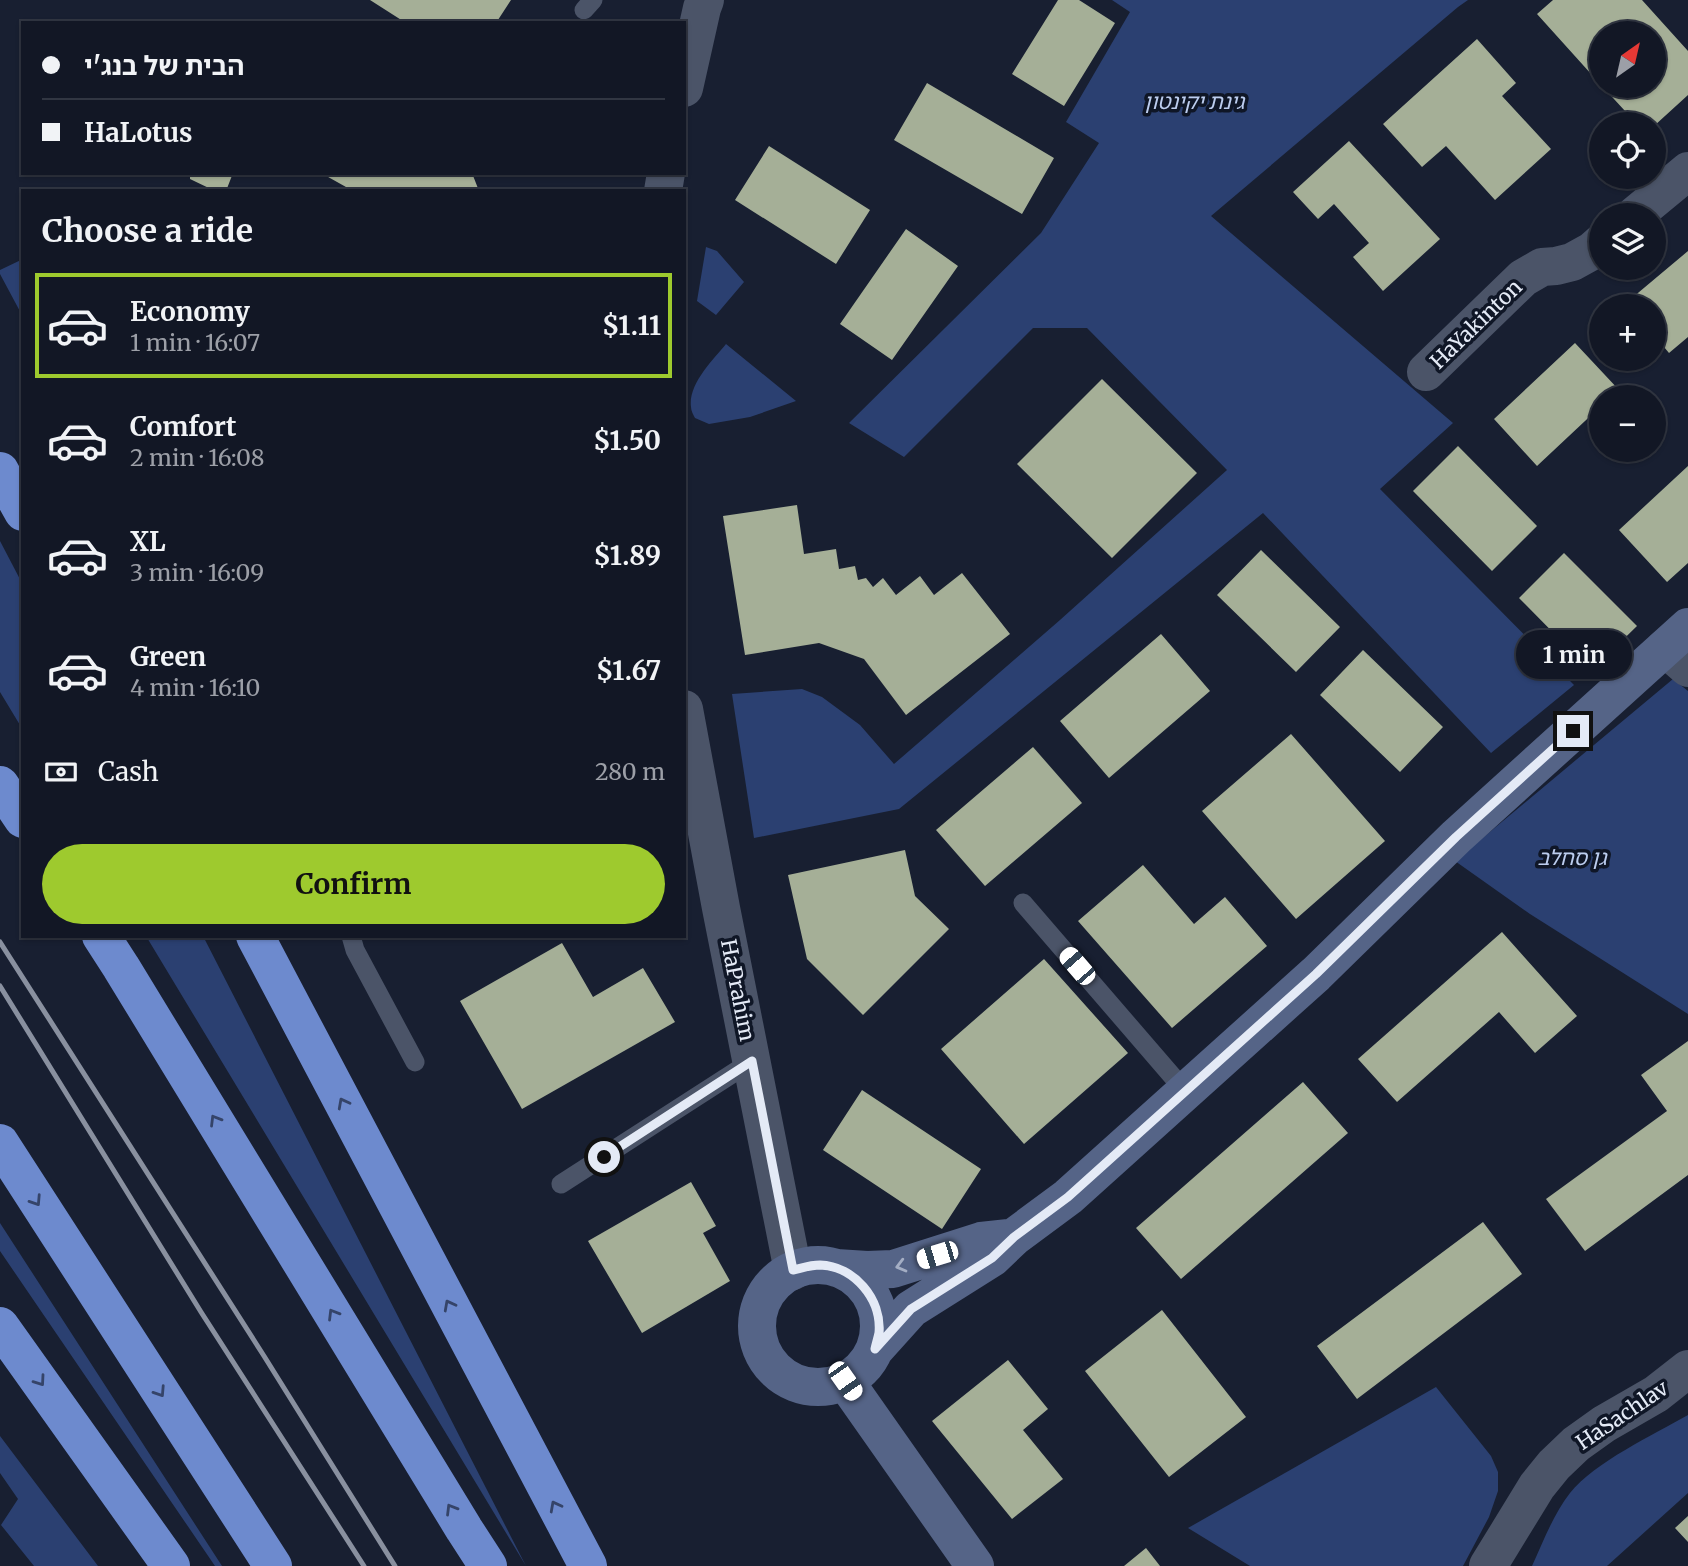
<!DOCTYPE html>
<meta charset="utf-8">
<style>
:root{--surface:#121725;--page:#1b202d;--text:#f1f3f6;--muted:#9c9fa7;--line:#313642;--accent:#9eca2e}
body{margin:0;font-family:Merriweather,"Noto Sans Hebrew",serif;background:var(--page);color:var(--text);height:100vh;display:flex;flex-direction:column;font-size:26px;white-space:nowrap}
*{box-sizing:border-box;margin:0}
p{font-size:23px;color:var(--muted)}
.icon{flex:none;width:38px;height:38px;fill:none;stroke:currentColor;stroke-width:2;stroke-linecap:round;stroke-linejoin:round}
.map{position:relative;flex:1;overflow:hidden}
.details{position:absolute;left:21px;top:189px;width:665px;height:749px;display:flex;flex-direction:column;background:var(--surface);border-radius:0px;box-shadow:0 2px 5px #0004,0 0 0 2px var(--line)}
.details>*{flex:none}
.top-card{position:absolute;left:21px;top:21px;width:665px;height:154px;border-radius:0px;box-shadow:0 2px 5px #0004,0 0 0 2px var(--line);display:grid;align-content:center;height:154px;padding:0 21px;background:var(--surface)}
.needle{width:46px;rotate:34deg}
.tools{position:absolute;left:1589px;top:21px;display:grid;gap:14px}
.tools a{display:grid;place-items:center;width:77px;height:77px;border-radius:50%;background:var(--surface);box-shadow:0 2px 5px #0004,0 0 0 2px var(--line);font-size:35px}
.end{position:absolute;width:32px;height:32px;margin:-16px;border:9px solid #e4eaf6;background:#111;box-shadow:0 0 0 4px #111}
.from{border-radius:50%}
.bubble{position:absolute;height:49px;border-radius:24px;background:var(--surface);box-shadow:0 2px 5px #0004,0 0 0 2px var(--line);font-size:23px;font-weight:700;line-height:49px;text-align:center}
.car{position:absolute;width:21px;height:42px;margin:-21px -10px;border-radius:9px;box-shadow:0 0 5px 2px #0007;background:linear-gradient(#fff 24%,#345 0 40%,#fff 0 76%,#345 0 86%,#fff 0)}
.top-card b{display:flex;align-items:center;gap:24px;height:66px;font-size:26px}
.top-card b+b{border-top:2px solid var(--line)}
.top-card i{width:18px;height:18px;background:var(--text)}
ul{padding:0;list-style:none}
li{display:flex;align-items:center;gap:21px;height:105px;margin:0 14px 10px;padding:0 7px;border:4px solid transparent;border-radius:0px}
li div{flex:1}
li b{display:block;font-size:26px}
li em{font-style:normal;font-weight:700}
li.current{border-color:var(--accent)}
li>.icon{width:63px;height:63px;stroke-width:1.5}
h2{padding:0 21px;font-size:32px;line-height:84px}
.pay{display:flex;align-items:center;gap:18px;height:77px;padding:0 21px;font-size:26px}
.pay p{margin-inline-start:auto}
.action{display:flex;gap:14px;margin-top:auto;padding:14px 21px}
.action a{flex:1;height:80px;border-radius:42px;background:var(--accent);color:#111;font-size:28px;font-weight:700;line-height:80px;text-align:center}
.map>svg:first-child{display:block}
</style>
<div class="map">
<svg width="1688" height="1566" viewBox="0 0 1688 1566">
<rect width="100%" height="100%" fill="#181f31"/>
<path fill="#2b4071" d="M1112,0H1468L1458,7L1211,216L1453,423L1380,489L1574,685L1491,753L1263,513L899,809L754,838L732,694L802,689L822,697L860,725L894,764L1060,620L1227,470L1087,328H1033L904,457L849,423L1041,233L1099,143L1066,122L1130,12Z
M706,247L717,251L744,282L716,315L697,301Z
M23,259V317L0,274V270Z
M726,344L796,401L750,417L709,424L695,418C693,414 691,411 691,407C688,384 713,360 726,344Z
M0,541L23,585V730L0,692Z
M1673,679L1688,691V1014L1530,914L1455,861Z
M146,936H203L526,1566Z
M0,1223L222,1566H215L0,1251Z
M1436,1387L1491,1456L1498,1472V1491L1489,1517L1463,1566H1250L1188,1528Z
M1688,1415V1493L1607,1566H1532C1543,1542 1553,1515 1570,1493C1595,1462 1653,1435 1688,1415Z
M0,1436L98,1566H34L1,1525L18,1499L0,1473Z"/>
<path fill="#a5af97" d="M370,0H511L496,23H406Z
M1058,0H1079L1115,23L1064,106L1012,74Z
M1553,0H1642L1688,51V95L1654,126V124H1637L1602,86H1654V33H1601V85L1537,14Z
M1477,39L1516,83L1502,96L1551,149L1495,200L1446,146L1422,167L1383,124Z
M927,83L1054,158L1022,214L894,140Z
M1349,141L1440,239L1383,291L1353,257L1369,243L1334,204L1318,219L1293,192Z
M769,146L870,210L836,264L735,200Z
M190,173H233L226,191H215L190,179Z
M321,173H472L479,191H348L346,187Z
M906,229L958,266L892,360L840,324Z
M1688,251V337L1669,353L1654,335V306H1629L1626,303Z
M1575,343L1619,390L1611,397H1601V406L1537,466L1494,419Z
M1102,379L1197,473L1112,558L1017,464Z
M1458,446L1537,526L1492,571L1413,491Z
M1688,466V563L1667,582L1619,530Z
M797,505L804,554L836,549L839,569L855,566L858,580L866,578L873,587L883,578L896,595L920,576L934,595L962,573L1010,634L906,715L864,659L819,643L745,655L723,516Z
M1261,550L1340,627L1296,672L1217,595Z
M1564,553L1637,626L1591,671L1519,598Z
M1161,634L1210,691L1109,778L1060,721Z
M1363,650L1443,727L1400,772L1320,695Z
M1291,734L1385,841L1296,919L1202,811Z
M1033,747L1082,803L985,886L936,830Z
M905,850L915,896L949,929L863,1015L807,959L788,875Z
M1143,865L1194,924L1225,897L1267,946L1172,1028L1078,921Z
M1502,932L1577,1016L1535,1053L1499,1012L1397,1102L1358,1059Z
M562,943L593,997L643,968L675,1022L522,1109L460,1001Z
M1044,959L1128,1053L1024,1144L941,1049Z
M1688,1041V1175L1585,1251L1546,1199L1667,1111L1641,1075Z
M1303,1082L1348,1133L1181,1279L1136,1228Z
M862,1090L981,1169L942,1229L823,1150Z
M691,1182L716,1226L703,1233L730,1281L642,1333L588,1241Z
M1483,1222L1522,1274L1357,1399L1317,1346Z
M1162,1310L1246,1417L1169,1477L1085,1371Z
M1008,1360L1048,1409L1023,1430L1063,1479L1012,1519L932,1421Z
M1688,1516V1542L1675,1528Z
M1146,1548L1160,1566H1124Z"/>
<g fill="none" stroke-linecap="round" stroke-linejoin="round">
<path stroke="#4b5468" stroke-width="19" d="M584,10L593,0
M1023,903L1186,1092
M351,936L355,950L415,1062
M561,1184L752,1061"/>
<path stroke="#4b5468" stroke-width="38" d="M684,88L702,8L705,0
M663,191L666,173
M1635,215L1688,171
M1426,372L1523,278L1542,267L1556,266L1572,262L1592,251L1601,243
M1665,648L1688,668
M684,709L721,908L793,1271
M1488,1566L1537,1486L1554,1465L1576,1444L1604,1424L1656,1394L1688,1369"/>
<path stroke="#556487" stroke-width="38" d="M757 1326a61 61 0 1 1 122 0a61 61 0 1 1-122 0Z
M836,1268L867,1270L893,1269L981,1241L1009,1238
M875,1349L911,1309L992,1258L1014,1237L1068,1197L1316,974L1456,837L1688,627
M845,1381L975,1566"/>
<path stroke="#6d8ace" stroke-width="38" d="M0,471L23,512
M0,785L23,819
M101,936L121,967L464,1529L488,1566
M255,936L588,1566
M0,1143L273,1566
M0,1326L171,1566"/>
<path stroke="#89909f" stroke-width="5" d="M0,942L264,1356L395,1566
M0,986L201,1312L364,1566"/>
</g>
<defs><path id="oneway-chevron" d="M-2-3.5L2.5 0L-2 3.5" fill="none" stroke-width="1.6" stroke-linecap="round" stroke-linejoin="round" transform="scale(1.75)"/></defs>
<g stroke="#354469">
<use href="#oneway-chevron" transform="translate(343 1103) rotate(-118)"/>
<use href="#oneway-chevron" transform="translate(215 1120) rotate(-121)"/>
<use href="#oneway-chevron" transform="translate(36 1201) rotate(57)"/>
<use href="#oneway-chevron" transform="translate(449 1305) rotate(-118)"/>
<use href="#oneway-chevron" transform="translate(333 1314) rotate(-121)"/>
<use href="#oneway-chevron" transform="translate(40 1381) rotate(55)"/>
<use href="#oneway-chevron" transform="translate(160 1392) rotate(57)"/>
<use href="#oneway-chevron" transform="translate(555 1506) rotate(-118)"/>
<use href="#oneway-chevron" transform="translate(451 1509) rotate(-121)"/>
</g>
<use stroke="#a4aec4" href="#oneway-chevron" transform="translate(901 1266) rotate(165)"/>
<g fill="none" stroke-linecap="round" stroke-linejoin="round">
<path stroke="#e4eaf6" stroke-width="9" d="M604,1157L752,1061L793,1270C802,1268 810,1265 820,1265C854,1266 882,1299 879,1333C878,1338 876,1344 875,1349L911,1309L992,1258L1014,1237L1068,1197L1316,974L1456,837L1573,731"/>
</g>
<g text-anchor="middle" dominant-baseline="central" stroke-width="7" stroke-linejoin="round" paint-order="stroke">
<g font-size="21" font-style="italic" fill="#bccdef" stroke="#0f1626">
<text x="1194" y="101">גינת יקינטון</text>
<text x="1572" y="857">גן סחלב</text>
</g>
<g font-size="21" fill="#e4eaf6" stroke="#0f1626">
<text transform="translate(1476 324) rotate(-44)">HaYakinton</text>
<text transform="translate(738 990) rotate(79)">HaPrahim</text>
<text transform="translate(1622 1415) rotate(-34)">HaSachlav</text>
</g>
</g>
</svg>
<div class="tools">
<a><svg class="needle" viewBox="-14 -14 28 28"><path d="M0-13l5 13h-10z" fill="#e53935"/><path d="M0 13l5-13h-10z" fill="#9c9fa7"/></svg></a>
<a><svg class="icon" aria-label="locate" viewBox="0 0 24 24"><circle cx="12" cy="12" r="6"/><path d="M12 2v4M12 18v4M2 12h4M18 12h4"/></svg></a>
<a><svg class="icon" aria-label="layers" viewBox="0 0 24 24"><path d="M12 4l9 5-9 5-9-5zM3 14l9 5 9-5"/></svg></a>
<a>+</a>
<a>−</a>
</div>
<i class="end from" style="left:604px;top:1157px"></i>
<i class="end" style="left:1573px;top:731px"></i>
<div class="bubble" style="left:1516px;top:630px;width:116px">1 min</div>
<i class="car" style="left:1077px;top:966px;rotate:319deg"></i>
<i class="car" style="left:937px;top:1255px;rotate:253deg"></i>
<i class="car" style="left:845px;top:1381px;rotate:145deg"></i>
<div class="top-card">
<b><i class="from"></i>הבית של בנג'י</b>
<b><i></i>HaLotus</b>
</div>
<section class="details">
<h2>Choose a ride</h2>
<ul>
<li class="current"><svg class="icon" aria-label="car" viewBox="0 0 24 24"><path d="M5 17H2v-5l4-1 3-4h7l3 4 3 1v5h-3M9 17h6M6 11h13"/><circle cx="7" cy="17" r="2"/><circle cx="17" cy="17" r="2"/></svg><div><b>Economy</b><p>1 min · 16:07</p></div><em>$1.11</em></li>
<li><svg class="icon" aria-label="car" viewBox="0 0 24 24"><path d="M5 17H2v-5l4-1 3-4h7l3 4 3 1v5h-3M9 17h6M6 11h13"/><circle cx="7" cy="17" r="2"/><circle cx="17" cy="17" r="2"/></svg><div><b>Comfort</b><p>2 min · 16:08</p></div><em>$1.50</em></li>
<li><svg class="icon" aria-label="car" viewBox="0 0 24 24"><path d="M5 17H2v-5l4-1 3-4h7l3 4 3 1v5h-3M9 17h6M6 11h13"/><circle cx="7" cy="17" r="2"/><circle cx="17" cy="17" r="2"/></svg><div><b>XL</b><p>3 min · 16:09</p></div><em>$1.89</em></li>
<li><svg class="icon" aria-label="car" viewBox="0 0 24 24"><path d="M5 17H2v-5l4-1 3-4h7l3 4 3 1v5h-3M9 17h6M6 11h13"/><circle cx="7" cy="17" r="2"/><circle cx="17" cy="17" r="2"/></svg><div><b>Green</b><p>4 min · 16:10</p></div><em>$1.67</em></li>
</ul>
<div class="pay"><svg class="icon" aria-label="cash" viewBox="0 0 24 24"><path d="M3 7h18v10H3z"/><circle cx="12" cy="12" r="2"/></svg>Cash<p>280 m</p></div>
<div class="action"><a>Confirm</a></div>
</section>
</div>
